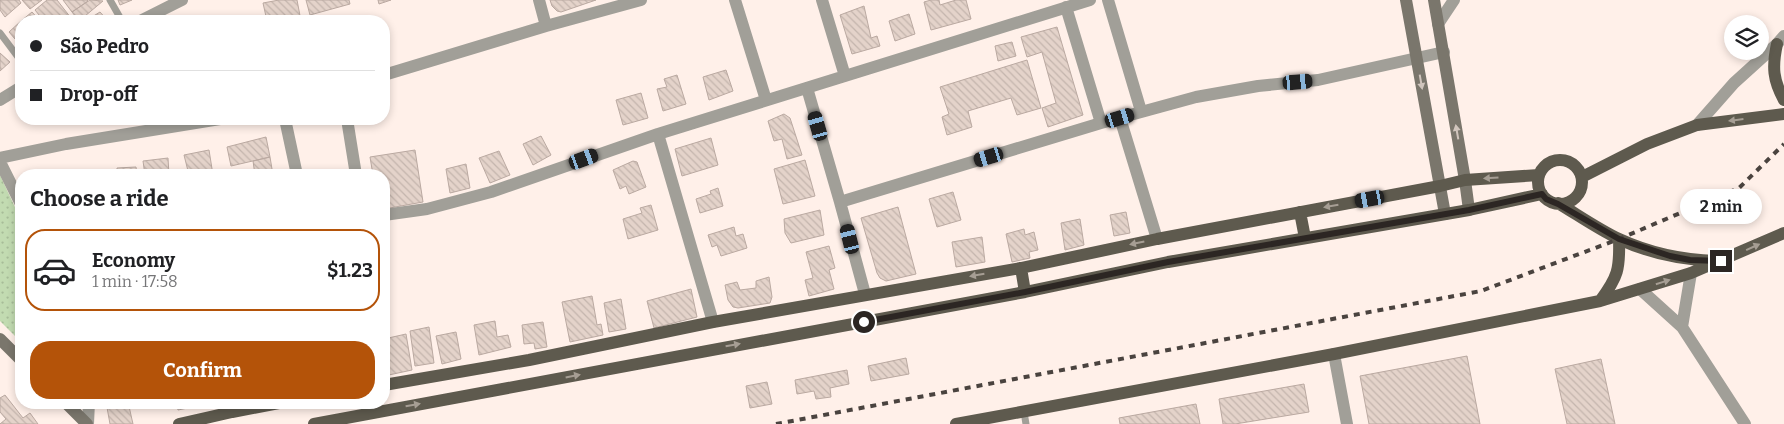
<!DOCTYPE html>
<meta charset="utf-8">
<style>
:root{--surface:#fff;--page:#f6f6f6;--text:#202124;--muted:#757577;--line:#e0e0e0;--accent:#b45309}
body{margin:0;font-family:Bitter,serif;background:var(--page);color:var(--text);height:100vh;display:flex;flex-direction:column;font-size:19px;white-space:nowrap}
*{box-sizing:border-box;margin:0}
p{font-size:16px;color:var(--muted)}
.icon{flex:none;width:28px;height:28px;fill:none;stroke:currentColor;stroke-width:2;stroke-linecap:round;stroke-linejoin:round}
.map{position:relative;flex:1;overflow:hidden}
.sheet{position:absolute;left:15px;top:169px;width:375px;height:240px;display:flex;flex-direction:column;background:var(--surface);border-radius:20px;box-shadow:0 2px 8px #0003}
.sheet>*{flex:none}
.banner{position:absolute;left:15px;top:15px;width:375px;height:110px;border-radius:20px;box-shadow:0 2px 8px #0003;display:grid;align-content:center;height:110px;padding:0 15px;background:var(--surface)}
.controls{position:absolute;left:1724px;top:15px;display:grid;gap:10px}
.controls a{display:grid;place-items:center;width:45px;height:45px;border-radius:50%;background:var(--surface);box-shadow:0 2px 8px #0003;font-size:25px}
.end{position:absolute;width:22px;height:22px;margin:-11px;border:6px solid #2c2623;background:#fff;box-shadow:0 0 0 2px #fff}
.from{border-radius:50%}
.bubble{position:absolute;height:35px;border-radius:18px;background:var(--surface);box-shadow:0 2px 8px #0003;font-size:16px;font-weight:700;line-height:35px;text-align:center}
.car{position:absolute;width:15px;height:30px;margin:-15px -8px;border-radius:6px;box-shadow:0 0 4px 1px #0007;background:linear-gradient(#222 24%,#8ab4d8 0 40%,#222 0 76%,#8ab4d8 0 86%,#222 0)}
.banner b{display:flex;align-items:center;gap:18px;height:48px;font-size:19px}
.banner b+b{border-top:1px solid var(--line)}
.banner i{width:12px;height:12px;background:var(--text)}
ul{padding:0;list-style:none}
li{display:flex;align-items:center;gap:15px;height:82px;margin:0 10px 8px;padding:0 5px;border:2px solid var(--line);border-radius:20px}
li div{flex:1}
li b{display:block;font-size:19px}
li em{font-style:normal;font-weight:700}
li.active{border-color:var(--accent)}
li>.icon{width:45px;height:45px;stroke-width:1.5}
h2{padding:0 15px;font-size:22px;line-height:60px}
.action{display:flex;gap:10px;margin-top:auto;padding:10px 15px}
.action a{flex:1;height:58px;border-radius:20px;background:var(--accent);color:#fff;font-size:20px;font-weight:700;line-height:58px;text-align:center}
.map>svg:first-child{display:block}
</style>
<div class="map">
<svg width="1784" height="424" viewBox="0 0 1784 424">
<defs>
<pattern id="park-dots" width="8" height="8" patternUnits="userSpaceOnUse" patternTransform="scale(1.25)"><rect width="8" height="8" fill="#c2dbb1"/><path d="M2 2h.1M6 6h.1" fill="none" stroke="#a7bc98" stroke-width="1.8" stroke-linecap="round"/></pattern>
<pattern id="building-back-hatch" width="6" height="6" patternUnits="userSpaceOnUse" patternTransform="scale(1.25)"><rect width="6" height="6" fill="#e4d3ca"/><path d="M-1 5l2 2M0 0l6 6M5-1l2 2" fill="none" stroke="#c4b5ad"/></pattern>
</defs>
<rect width="100%" height="100%" fill="#fff0e9"/>
<path fill="url(#park-dots)" d="M0,175L21,220V342L0,321Z"/>
<path fill="url(#building-back-hatch)" stroke="#baa9a1" d="M0,0H19L21,3L5,17L0,10Z
M22,0H42L30,9Z
M47,0H57L71,18L67,21H44L35,10Z
M63,0H87L88,1L72,12Z
M90,0L103,1L79,21L72,12Z
M118,0H132L120,5Z
M279,0H297L301,21H267L263,3Z
M306,0H349L350,4L310,15Z
M378,0H391L379,4Z
M550,0H596L561,12L557,11L552,6Z
M931,0H939L940,5L956,0H966L971,19L931,30L924,2Z
M864,6L871,38L877,36L880,46L852,54L840,15Z
M32,12L40,21H21Z
M100,12L108,21H88L87,20Z
M909,14L915,34L895,41L889,21Z
M21,21V34L15,39L9,32Z
M1057,27L1083,115L1048,127L1042,108L1056,103L1042,52L1027,57L1021,37Z
M1012,42L1016,56L998,61L995,46Z
M0,53L10,62L0,71Z
M1027,60L1041,108L1017,115L1011,98L968,111L972,127L947,135L942,117L949,114L940,87Z
M726,70L733,91L709,100L703,77Z
M677,75L686,104L663,111L657,89L667,87L664,79Z
M641,93L648,118L623,125L616,100Z
M784,114L790,118L802,155L787,159L782,139L774,141L768,121Z
M541,136L551,155L533,165L523,144Z
M266,137L270,157L231,166L227,147Z
M711,138L718,165L682,176L675,149Z
M209,150L213,175H189L184,155Z
M415,150L423,202L384,209V175H373L370,157Z
M499,151L510,175L490,183L479,158Z
M270,157L273,175H255L253,161Z
M168,158L169,175H145L143,161Z
M805,160L815,196L783,204L774,169Z
M633,161L637,162L646,187L629,194L626,186L620,189L613,170Z
M466,164L470,188L450,193L446,169Z
M136,167L137,175H117V168Z
M106,172V175H89L88,174Z
M718,188L723,206L700,213L696,199L711,194L710,191Z
M953,192L961,220L937,227L929,199Z
M651,205L658,230L628,239L623,219L642,213L640,208Z
M898,207L916,274L886,281L880,278L877,273L861,218Z
M820,210L824,235L791,243L785,233L784,219Z
M1126,212L1130,233L1114,236L1110,215Z
M1080,219L1084,245L1065,250L1061,223Z
M734,227L736,236L743,234L747,248L721,256L717,245L712,247L708,235Z
M1024,229L1025,235L1034,232L1038,250L1029,252L1030,258L1012,262L1006,234Z
M982,237L985,262L956,267L952,242Z
M829,246L835,268L829,270L834,289L809,296L805,280L813,278L806,252Z
M769,277L772,297L770,303L738,308L733,307L728,300L725,285L737,282L740,290L756,288V281Z
M691,289L697,317L654,328L647,301Z
M592,296L597,325L601,324L603,335L570,342L562,302Z
M621,299L626,329L609,332L604,303Z
M495,321L497,337L508,335L511,347L479,355L474,325Z
M543,322L547,347L535,349L534,343L524,344L522,325Z
M429,327L434,363L415,366L410,331Z
M456,332L461,359L442,364L436,336Z
M406,334L412,370L384,376V339Z
M1467,356L1480,424H1369L1360,376Z
M906,358L909,374L871,381L868,366Z
M1601,359L1615,424H1567L1555,369Z
M847,370L849,384L830,388L831,397L816,399L814,391L797,394L795,380Z
M767,382L772,404L750,408L746,386Z
M1304,384L1309,412L1235,424H1223L1219,399Z
M5,395L23,418L30,413L38,424H0L6,419L0,412V398Z
M106,402H128L133,424H110Z
M176,402H207V404L178,410Z
M227,402H242L228,406Z
M1196,404L1200,424H1120L1119,418Z"/>
<g fill="none" stroke-linecap="round" stroke-linejoin="round">
<path stroke="#a19f98" stroke-width="7" d="M110,0L122,21
M0,33L21,61
M1024,412L1026,424"/>
<path stroke="#a19f98" stroke-width="12" d="M539,0L546,26
M735,0L766,100
M822,0L845,76
M1108,0L1141,111
M1066,7L1101,123
M140,21L182,0
M1438,24L1454,0
M384,75L546,26L641,0
M807,88L840,202L865,294
M0,100L21,87
M1120,118L1157,239
M285,119L297,175
M347,119L356,175
M1697,125L1734,83L1777,44L1784,36
M658,134L713,322
M0,158L66,144L220,119
M0,162L21,204
M840,202L1101,123L1196,97L1258,86L1318,80L1444,52
M384,215L427,209L491,192L658,134L1090,0
M1640,289L1682,327L1745,424
M1682,327L1691,273
M1334,354L1347,424
M88,424L89,402"/>
<path stroke="#7a766c" stroke-width="12" d="M1406,0L1445,214
M1434,0L1465,180L1469,210
M0,339L21,360
M65,402L87,424"/>
<path stroke="#5e5a4e" stroke-width="12" d="M1777,44C1772,67 1773,80 1784,100
M1538 182a22 22 0 1 1 44 0a22 22 0 1 1-44 0Z
M1582,177L1647,144L1697,125L1784,114
M1558,203C1578,215 1598,229 1619,239C1649,253 1683,260 1716,261
M1300,212L1305,238
M1021,268L1025,292
M1600,301C1618,277 1620,269 1619,239
M384,385L529,360L713,322L1021,268L1157,239L1440,186L1465,180L1539,175
M179,424L232,412L284,402
M314,424L1025,292L1168,262L1469,210L1542,194
M956,424L1334,354L1600,301L1691,273L1784,233"/>
<path stroke="#4a433f" stroke-width="4" stroke-dasharray="6 6" stroke-linecap="butt" d="M776,424L1481,291L1619,239L1739,188L1784,144"/>
</g>
<defs><path id="oneway-solid" d="M-6-.8H1V-3.2L6.5 0L1 3.2V.8H-6Z" transform="scale(1.25)"/></defs>
<g fill="#d0c5bd">
<use href="#oneway-solid" transform="translate(1421 82) rotate(80)"/>
<use href="#oneway-solid" transform="translate(1457 132) rotate(-100)"/>
</g>
<g fill="#a69e94">
<use href="#oneway-solid" transform="translate(1736 120) rotate(173)"/>
<use href="#oneway-solid" transform="translate(1491 178) rotate(176)"/>
<use href="#oneway-solid" transform="translate(1331 206) rotate(170)"/>
<use href="#oneway-solid" transform="translate(1137 243) rotate(168)"/>
<use href="#oneway-solid" transform="translate(1753 247) rotate(-24)"/>
<use href="#oneway-solid" transform="translate(977 275) rotate(170)"/>
<use href="#oneway-solid" transform="translate(1663 282) rotate(-17)"/>
<use href="#oneway-solid" transform="translate(733 345) rotate(-10)"/>
<use href="#oneway-solid" transform="translate(573 376) rotate(-11)"/>
<use href="#oneway-solid" transform="translate(413 405) rotate(-10)"/>
</g>
<g fill="none" stroke-linecap="round" stroke-linejoin="round">
<path stroke="#2c2623" stroke-width="6" d="M864,322L1025,292L1168,262L1469,210L1542,194L1546,199L1558,204L1619,239L1670,256L1690,260L1721,261"/>
</g>
</svg>
<div class="controls">
<a><svg class="icon" aria-label="layers" viewBox="0 0 24 24"><path d="M12 4l9 5-9 5-9-5zM3 14l9 5 9-5"/></svg></a>
</div>
<i class="end from" style="left:864px;top:322px"></i>
<i class="end" style="left:1721px;top:261px"></i>
<div class="bubble" style="left:1680px;top:189px;width:82px">2 min</div>
<i class="car" style="left:1298px;top:82px;rotate:85deg"></i>
<i class="car" style="left:1120px;top:118px;rotate:73deg"></i>
<i class="car" style="left:818px;top:126px;rotate:344deg"></i>
<i class="car" style="left:989px;top:157px;rotate:253deg"></i>
<i class="car" style="left:584px;top:159px;rotate:70deg"></i>
<i class="car" style="left:1370px;top:199px;rotate:260deg"></i>
<i class="car" style="left:850px;top:239px;rotate:346deg"></i>
<div class="banner">
<b><i class="from"></i>São Pedro</b>
<b><i></i>Drop-off</b>
</div>
<section class="sheet">
<h2>Choose a ride</h2>
<ul>
<li class="active"><svg class="icon" aria-label="car" viewBox="0 0 24 24"><path d="M5 17H2v-5l4-1 3-4h7l3 4 3 1v5h-3M9 17h6M6 11h13"/><circle cx="7" cy="17" r="2"/><circle cx="17" cy="17" r="2"/></svg><div><b>Economy</b><p>1 min · 17:58</p></div><em>$1.23</em></li>
</ul>
<div class="action"><a>Confirm</a></div>
</section>
</div>
